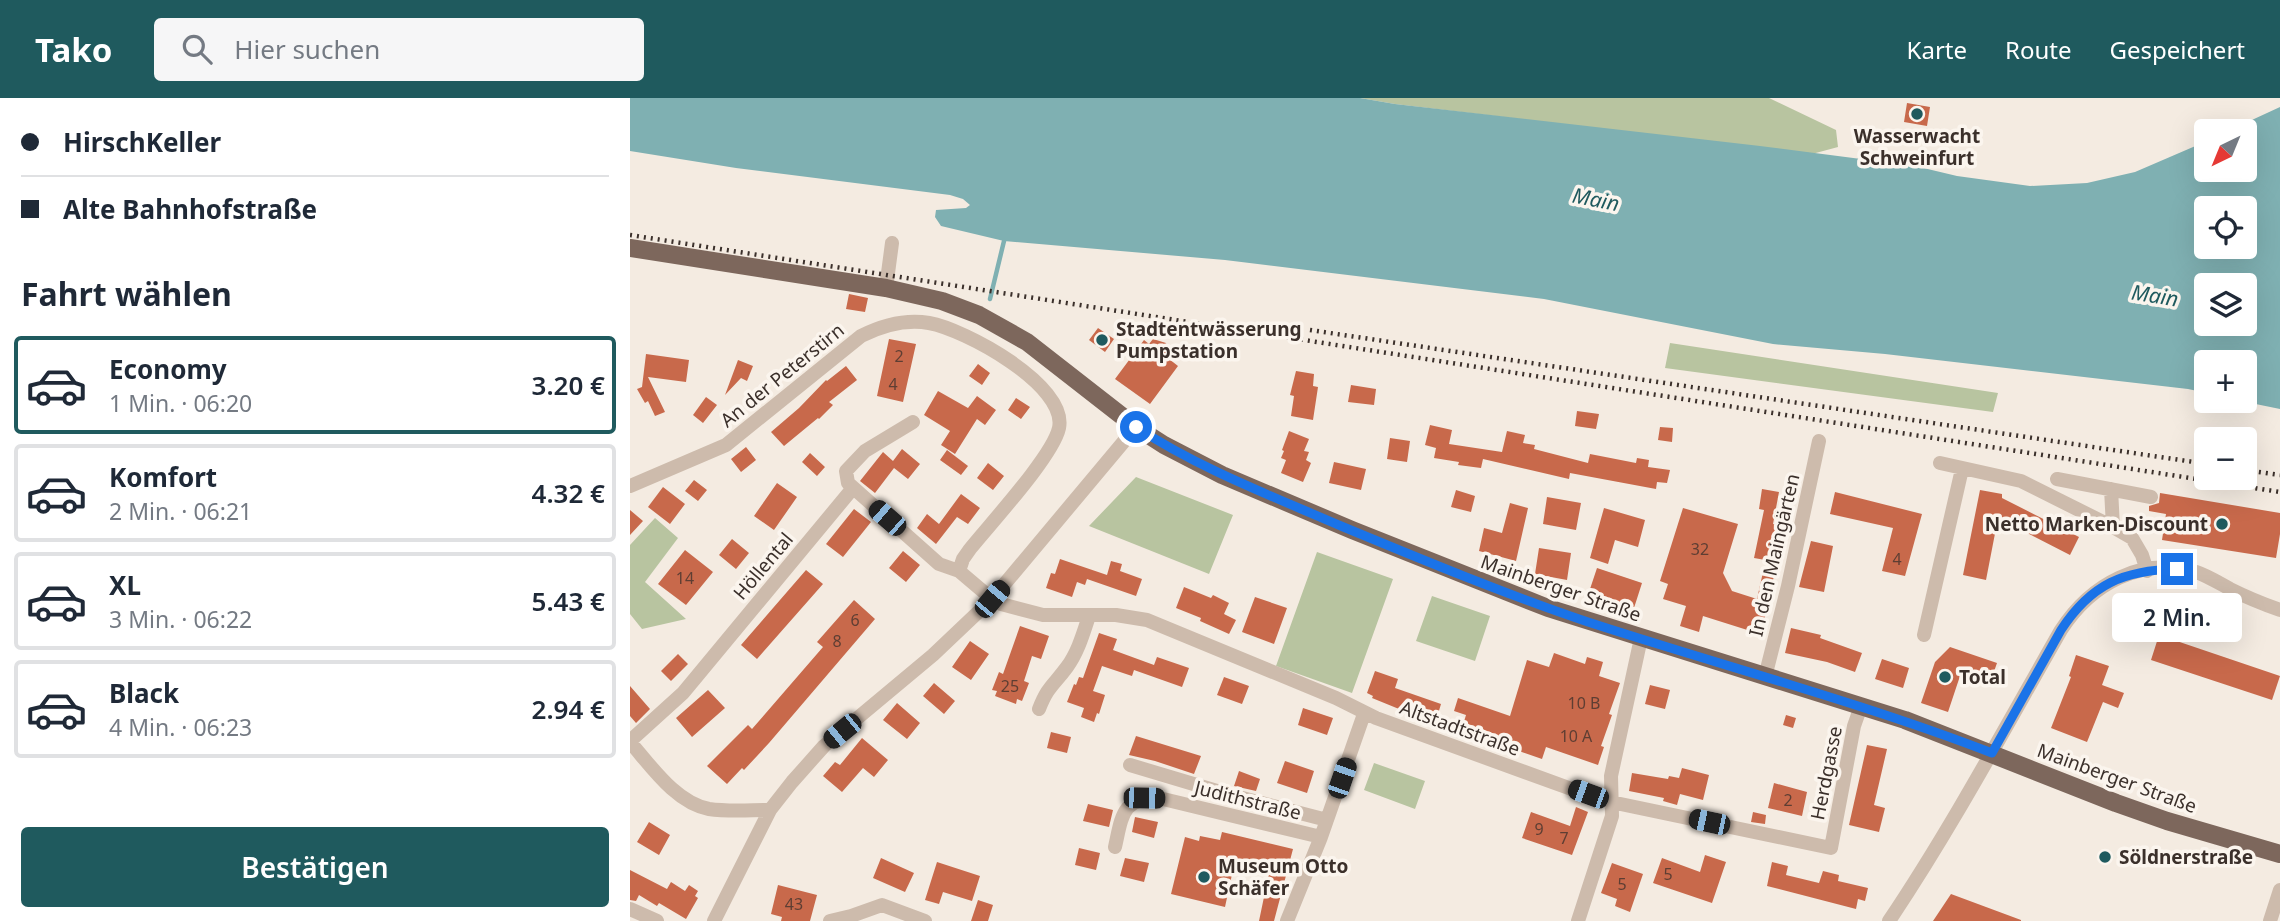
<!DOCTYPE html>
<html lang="de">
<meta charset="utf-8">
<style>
:root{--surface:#fff;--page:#f6f6f7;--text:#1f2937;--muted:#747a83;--line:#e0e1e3;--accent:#1f5a5e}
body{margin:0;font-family:"Noto Sans",sans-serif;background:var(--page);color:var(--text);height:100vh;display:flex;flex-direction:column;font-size:26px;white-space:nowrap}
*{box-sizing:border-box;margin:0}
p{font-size:23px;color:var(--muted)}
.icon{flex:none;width:38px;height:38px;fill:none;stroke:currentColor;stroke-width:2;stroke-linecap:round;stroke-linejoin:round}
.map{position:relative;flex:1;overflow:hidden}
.details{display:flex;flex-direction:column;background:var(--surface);width:630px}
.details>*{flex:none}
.top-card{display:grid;align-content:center;height:154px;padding:0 21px;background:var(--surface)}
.needle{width:46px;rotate:223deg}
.controls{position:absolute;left:1564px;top:21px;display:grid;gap:14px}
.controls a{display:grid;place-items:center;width:63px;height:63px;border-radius:7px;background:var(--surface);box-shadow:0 7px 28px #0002;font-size:35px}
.end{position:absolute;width:32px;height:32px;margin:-16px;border:9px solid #1a73e8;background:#fff;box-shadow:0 0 0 4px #fff}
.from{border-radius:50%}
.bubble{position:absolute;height:49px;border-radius:7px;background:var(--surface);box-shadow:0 7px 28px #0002;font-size:23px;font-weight:600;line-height:49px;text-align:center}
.car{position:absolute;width:21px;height:42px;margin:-21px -10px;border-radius:9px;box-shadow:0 0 5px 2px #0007;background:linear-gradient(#222 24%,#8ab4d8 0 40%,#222 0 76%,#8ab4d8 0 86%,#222 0)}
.top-card b{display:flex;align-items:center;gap:24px;height:66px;font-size:26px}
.top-card b+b{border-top:2px solid var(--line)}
.top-card i{width:18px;height:18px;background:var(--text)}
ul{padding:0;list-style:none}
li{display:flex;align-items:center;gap:21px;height:98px;margin:0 14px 10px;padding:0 7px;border:4px solid var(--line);border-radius:7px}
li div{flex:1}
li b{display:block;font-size:26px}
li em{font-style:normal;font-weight:600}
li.current{border-color:var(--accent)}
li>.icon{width:63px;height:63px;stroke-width:1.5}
h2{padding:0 21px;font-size:32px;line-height:84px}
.button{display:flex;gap:14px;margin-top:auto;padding:14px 21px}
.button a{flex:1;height:80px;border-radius:7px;background:var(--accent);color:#fff;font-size:28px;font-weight:600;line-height:80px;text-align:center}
header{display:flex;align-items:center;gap:42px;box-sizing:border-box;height:98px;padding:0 35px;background:var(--accent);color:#fff}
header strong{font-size:33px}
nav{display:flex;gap:38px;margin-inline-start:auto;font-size:24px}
.search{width:490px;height:63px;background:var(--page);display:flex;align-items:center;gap:18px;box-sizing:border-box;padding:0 24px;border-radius:7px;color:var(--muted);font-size:26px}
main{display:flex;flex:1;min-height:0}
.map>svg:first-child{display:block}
</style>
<header>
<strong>Tako</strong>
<div class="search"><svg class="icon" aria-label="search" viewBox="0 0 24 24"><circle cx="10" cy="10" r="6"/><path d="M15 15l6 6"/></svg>Hier suchen</div>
<nav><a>Karte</a><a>Route</a><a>Gespeichert</a></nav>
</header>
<main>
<section class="details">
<div class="top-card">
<b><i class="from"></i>HirschKeller</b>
<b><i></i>Alte Bahnhofstraße</b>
</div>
<h2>Fahrt wählen</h2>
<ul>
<li class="current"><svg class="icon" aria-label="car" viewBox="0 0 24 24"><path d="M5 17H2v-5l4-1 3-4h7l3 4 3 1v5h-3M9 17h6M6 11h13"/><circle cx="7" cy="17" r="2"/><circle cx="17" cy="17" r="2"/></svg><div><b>Economy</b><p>1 Min. · 06:20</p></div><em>3.20 €</em></li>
<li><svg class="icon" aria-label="car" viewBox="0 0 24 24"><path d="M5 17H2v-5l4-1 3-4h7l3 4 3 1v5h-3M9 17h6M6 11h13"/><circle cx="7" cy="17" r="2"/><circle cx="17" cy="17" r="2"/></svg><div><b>Komfort</b><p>2 Min. · 06:21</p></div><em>4.32 €</em></li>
<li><svg class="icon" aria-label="car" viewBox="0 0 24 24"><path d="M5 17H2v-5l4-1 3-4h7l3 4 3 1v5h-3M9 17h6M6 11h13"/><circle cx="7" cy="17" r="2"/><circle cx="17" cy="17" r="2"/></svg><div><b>XL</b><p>3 Min. · 06:22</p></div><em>5.43 €</em></li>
<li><svg class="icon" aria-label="car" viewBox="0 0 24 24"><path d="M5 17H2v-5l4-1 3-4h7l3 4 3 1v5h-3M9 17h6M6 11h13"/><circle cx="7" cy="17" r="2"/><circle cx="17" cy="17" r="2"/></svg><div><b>Black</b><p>4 Min. · 06:23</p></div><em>2.94 €</em></li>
</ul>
<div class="button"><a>Bestätigen</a></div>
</section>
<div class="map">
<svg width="1650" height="823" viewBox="0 0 1650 823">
<rect width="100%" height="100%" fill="#f4ebe1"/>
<path fill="#b8c4a0" d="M730,0H1139L1206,32L1208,49L1182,56L765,6Z
M1040,245L1368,295L1363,314L1035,270Z
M506,379L603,417L579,476L459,428Z
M25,420L48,440L15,484L56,521L12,531L0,516V447Z
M687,454L763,481L722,595L646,568Z
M802,498L860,518L845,563L786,543Z
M744,665L795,683L785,711L734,692Z"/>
<path fill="#7fb0b2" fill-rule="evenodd" d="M0,0H730L765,6L1130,48L1285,68L1327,78L1400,88L1457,85L1505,74L1577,43V72H1615V33H1598L1650,9V311L1611,303H1615V264H1577V295L1558,291L1255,256L1143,246L914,201L595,162L374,143L311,128L305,119L306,112L336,110L340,107L333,101L320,97L106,70L0,53ZM1577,110H1615V149H1577ZM1577,187H1615V226H1577Z"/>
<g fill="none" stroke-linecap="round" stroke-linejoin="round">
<path stroke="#7fb0b2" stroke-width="4.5" d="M360,201L374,143"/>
</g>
<path fill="#c8694b" d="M1277,5L1300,9L1297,28L1274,24Z
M219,196L238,200L235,214L216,211Z
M468,230L484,241L475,254L459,242Z
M259,241L286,246L273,304L247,298Z
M523,241L536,245L538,252L534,257L548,268L520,306L485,281L514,242L519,246Z
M16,256L59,262L56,284L18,279L35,314L25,318L18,303L15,305L7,291L12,289Z
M108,262L123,268L117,283L111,280L95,297Z
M348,266L360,275L352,287L339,278Z
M216,268L227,282L199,304L203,307L189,321L188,320L154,348L141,334L169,310L196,282L197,283Z
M666,273L684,276L683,288L688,289L683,322L661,318L664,298L660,297Z
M721,287L746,291L744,307L718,304Z
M308,293L338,310L347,298L366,312L355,327L347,321L325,356L311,347L320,333L294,317Z
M76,299L87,307L73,325L63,317Z
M386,300L400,309L391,321L378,312Z
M947,313L969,316L966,331L945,328Z
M800,327L822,332L819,346L872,354L877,333L895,337L893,345L905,347L904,351L958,365L960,356L1006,365L1007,360L1019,362L1018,369L1040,372L1037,385L1027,384L1026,391L940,375L939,381L853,361L851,370L828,367L829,364L804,360L806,350L795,347Z
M1030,329L1043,330L1042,344L1028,342Z
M659,333L679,341L674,353L679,354L676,362L681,365L673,384L651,375L656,362L651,360L654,353L652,352Z
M760,340L780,343L777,364L757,361Z
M116,349L126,362L111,374L101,361Z
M272,351L290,366L278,381L264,370L245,395L230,383L253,354L263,363Z
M317,352L338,368L331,377L310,362Z
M180,355L195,369L187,378L172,364Z
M704,364L736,371L731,392L699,385Z
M358,365L374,378L363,392L347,380Z
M64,382L77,392L68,403L55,393Z
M147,385L167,399L144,432L124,418Z
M33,389L55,406L40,426L18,409Z
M1132,391L1149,394L1143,426L1149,428L1141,463L1124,460L1134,412L1129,411Z
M826,392L845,398L841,414L821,409Z
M1350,392L1372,396V400L1449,439L1440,457L1368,420L1356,482L1333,477Z
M1205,394L1292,416L1275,478L1252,473L1263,430L1200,416Z
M1530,395L1650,415V436L1646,460L1532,442L1536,416L1519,413V408L1529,405Z
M331,396L350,410L338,426L327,419L306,446L287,430L297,416L309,426Z
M917,399L951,405L946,432L913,426Z
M880,405L898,410L886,463L849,453L854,430L872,435Z
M974,410L1015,422L1008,449L985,442L978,466L960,460Z
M1053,410L1108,426L1093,475L1102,493L1127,501L1133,474L1144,477L1139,505L1130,536L1073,518L1069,534L1050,528L1056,508L1033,501L1038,486L1030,483Z
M224,411L241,424L213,459L196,446Z
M0,412L13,423L0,437Z
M102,441L119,455L106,471L89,457Z
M1181,443L1203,448L1194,494L1169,489Z
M909,450L941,455L937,482L905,476Z
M55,452L83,474L56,507L28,486Z
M273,453L290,467L276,484L259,470Z
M430,461L477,477L481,463L492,466L490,473L512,481L506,498L457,481L455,487L447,484L442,499L416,490L421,475L425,476Z
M967,470L1012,485L1004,510L959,494Z
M176,472L193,486L127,561L111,547Z
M554,489L581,500L583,497L599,505L594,516L606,522L599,536L570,523L571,520L546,510Z
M625,499L657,510L644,546L612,534Z
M224,502L245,521L139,645L114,672L112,670L97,686L77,668L118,627L122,631L193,549L187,544Z
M1492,506L1535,520L1527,542L1484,527Z
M390,528L419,538L411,561L402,558L394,583L399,585L392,603L387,601L386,606L365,598L367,593L362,592L369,574L373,576Z
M1161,530L1191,537L1190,540L1232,555L1225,574L1197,564L1155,555Z
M469,535L487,541L483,552L524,567L527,559L559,570L552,589L504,572L502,578L472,568L463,593L475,597L469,616L467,615L464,624L451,619L454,610L437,604L444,586L446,587L449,579L453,580Z
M1529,537L1650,578L1642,602L1521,562Z
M340,543L359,556L341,582L322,569Z
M1320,549L1367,565L1360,585L1331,575L1318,614L1291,605L1305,564Z
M924,555L955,566L957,559L973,564L969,578L990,585L979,616L982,617L971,648L974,649L968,667L916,649L912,661L855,641L853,645L830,637L836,617L824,613L828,600L880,618L897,562L919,569Z
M48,556L58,566L41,583L31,573Z
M1446,557L1479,568L1472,587L1494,595L1488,610L1473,604L1457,644L1421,630L1441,579L1439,578Z
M1252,561L1279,570L1273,590L1245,581Z
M745,573L768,581L765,590L811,606L805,626L768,614L769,611L742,600L743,598L737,595Z
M594,579L619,588L612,606L587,597Z
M304,585L325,603L314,616L293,598Z
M1020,587L1040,592L1035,611L1015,606Z
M0,588L20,611L6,625L0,618Z
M78,592L95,610L62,639L46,620Z
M267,605L290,625L277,641L253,622Z
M673,610L703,620L697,637L668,627Z
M1156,617L1166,620L1163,630L1153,627Z
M421,634L441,639L437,655L417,650Z
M506,638L571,658L564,676L525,663L499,657Z
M232,640L258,662L244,679L233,670L212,694L193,678L205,664L210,667Z
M1237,647L1257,651L1244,707L1255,710L1249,734L1219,727Z
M655,663L684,673L677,695L647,685Z
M1052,670L1079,677L1073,702L1050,696L1047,707L1033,703L1034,700L999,693L1002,675L1038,681L1039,678L1049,680Z
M609,673L630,681L626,693L604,688Z
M1144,685L1177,694L1172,718L1138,710Z
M458,706L483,712L479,729L453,723Z
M946,709L958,714L942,757L892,740L901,714L940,728Z
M1123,714L1136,717L1135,726L1121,724Z
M505,719L528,724L524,740L502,734Z
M19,724L40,737L29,757L7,744Z
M592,734L663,751L644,823H629L639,775L604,767L595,809L541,796L555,739L569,743L570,738L590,742Z
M449,750L470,755L466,772L445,767Z
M1075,757L1096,764L1082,805L1023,785L1032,760L1070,774Z
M251,760L284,775L275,794L243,780Z
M495,760L519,765L514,784L490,778Z
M307,764L350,778L342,803L313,794L309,806L295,802Z
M1142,764L1158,768L1156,777L1189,785L1193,773L1209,777L1208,783L1238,790L1235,803L1228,801L1226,811L1137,788Z
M982,765L1013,776L1000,814L985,808L987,801L971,795Z
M0,772L37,791L41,784L55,793L59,787L68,793L65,798L68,800L56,821L29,805L27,808L9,797L6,803L0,802Z
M148,787L187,797L180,823H151L152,819L141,816Z
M1321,796L1391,822V823H1303Z
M348,802L363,807L358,823H341Z"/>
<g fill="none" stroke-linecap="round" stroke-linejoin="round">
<path stroke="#cdbbac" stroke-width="14" d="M256,190L262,145
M283,324L235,353L216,373L218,385L309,466L329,473L362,501L371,506L413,517H486L517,522L706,600L746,620L958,697L981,704L1201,750L1224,628L1231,608
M1310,365L1391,383L1483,429L1502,440L1512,457L1517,473
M1427,381L1521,399
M0,388L96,347L231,238C251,228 276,221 299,225C334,231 438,287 429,330C423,358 360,426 340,451L333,461L329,473
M1481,391L1483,429
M1294,537L1332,371
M1135,579L1158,488L1189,343
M409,611C418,588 423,588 437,569C448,554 453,536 459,518
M0,643L53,595L223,390
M0,644C21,668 46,705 79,711C99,714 120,712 140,712
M500,667L597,696L697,722
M485,749C492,718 492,699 529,700L691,739
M0,811L27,823
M84,823L140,712L162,684L194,648L303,557L362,501L506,329
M200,823L221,818L252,807L295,823
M657,823L691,739L734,616
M948,823L982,718L981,678L1011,540
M1259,823C1322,729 1375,630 1431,532C1461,486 1511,458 1566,474C1578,478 1589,485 1600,491C1616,499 1633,506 1650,512
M1640,823L1650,792"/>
<path stroke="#7d675c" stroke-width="18" d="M0,150L256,190L312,203L349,217L397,244L506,329L534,347L592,377L722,432L918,510L1275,622L1486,705L1537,723L1650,756"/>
<path stroke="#3b302b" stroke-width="4.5" stroke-dasharray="2 5" stroke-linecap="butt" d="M0,137L1650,394
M680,232L1577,366
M1615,372L1650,377"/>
</g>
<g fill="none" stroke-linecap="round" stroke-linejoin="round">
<path stroke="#1a73e8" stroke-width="9" d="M506,329C570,371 642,398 711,428C793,462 875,496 958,524C1093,568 1230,604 1362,655L1431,532C1461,486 1494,472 1547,471"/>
</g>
<g fill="#1f5a5e" stroke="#fbf5ee" stroke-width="2.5">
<circle cx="1287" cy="16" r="7"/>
<circle cx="472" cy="242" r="7"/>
<circle cx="1592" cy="426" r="7"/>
<circle cx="1315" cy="579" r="7"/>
<circle cx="1475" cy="759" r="7"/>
<circle cx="574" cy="779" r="7"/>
</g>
<g text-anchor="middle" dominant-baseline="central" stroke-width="7" stroke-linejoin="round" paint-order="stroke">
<g font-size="16" fill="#5e3e33">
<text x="269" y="258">2</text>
<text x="263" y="286">4</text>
<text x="1070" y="451">32</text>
<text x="1267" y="461">4</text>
<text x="55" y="480">14</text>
<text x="225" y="522">6</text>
<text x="207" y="543">8</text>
<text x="380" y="588">25</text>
<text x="954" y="605">10 B</text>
<text x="946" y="638">10 A</text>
<text x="1158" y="702">2</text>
<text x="909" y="731">9</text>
<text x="934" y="740">7</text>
<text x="1038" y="776">5</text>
<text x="992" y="786">5</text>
<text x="164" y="806">43</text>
</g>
<g font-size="19" font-weight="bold" fill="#3b302b" stroke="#fbf5ee" text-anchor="start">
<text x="1287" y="38" text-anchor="middle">Wasserwacht<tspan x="1287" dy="22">Schweinfurt</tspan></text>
<text x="486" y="231">Stadtentwässerung<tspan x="486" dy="22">Pumpstation</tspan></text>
<text x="1578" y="426" text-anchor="end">Netto Marken-Discount</text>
<text x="1329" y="579">Total</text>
<text x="1489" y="759">Söldnerstraße</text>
<text x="588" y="768">Museum Otto<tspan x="588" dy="22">Schäfer</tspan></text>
</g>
<g font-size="19" fill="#3b302b" stroke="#fbf5ee">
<text transform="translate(152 277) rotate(-39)">An der Peterstirn</text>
<text transform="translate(1144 457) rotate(-77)">In den Maingärten</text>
<text transform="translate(133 468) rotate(-50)">Höllental</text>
<text transform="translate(931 490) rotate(19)">Mainberger Straße</text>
<text transform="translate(830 630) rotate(20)">Altstadtstraße</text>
<text transform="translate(1196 675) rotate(-79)">Herdgasse</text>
<text transform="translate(1487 680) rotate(20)">Mainberger Straße</text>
<text transform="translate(618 702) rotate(14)">Judithstraße</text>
</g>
<g font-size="21" font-style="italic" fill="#1f5a5e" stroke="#fbf5ee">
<text transform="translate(966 101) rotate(11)">Main</text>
<text transform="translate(1525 197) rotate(9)">Main</text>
</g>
</g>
</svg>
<div class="controls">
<a><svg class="needle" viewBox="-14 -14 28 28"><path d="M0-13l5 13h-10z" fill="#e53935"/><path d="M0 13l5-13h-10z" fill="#747a83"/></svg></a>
<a><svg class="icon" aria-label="locate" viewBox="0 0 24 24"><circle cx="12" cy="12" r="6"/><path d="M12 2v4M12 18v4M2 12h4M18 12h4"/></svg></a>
<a><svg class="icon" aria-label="layers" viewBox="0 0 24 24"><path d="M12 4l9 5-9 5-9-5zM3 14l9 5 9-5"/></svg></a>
<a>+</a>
<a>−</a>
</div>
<i class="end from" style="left:506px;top:329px"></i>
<i class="end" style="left:1547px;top:471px"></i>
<div class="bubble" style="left:1482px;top:495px;width:130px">2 Min.</div>
<i class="car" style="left:257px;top:420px;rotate:311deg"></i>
<i class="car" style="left:362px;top:501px;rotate:40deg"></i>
<i class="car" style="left:212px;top:633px;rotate:231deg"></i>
<i class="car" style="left:712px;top:680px;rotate:19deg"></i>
<i class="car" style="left:958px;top:696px;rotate:290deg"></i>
<i class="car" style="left:514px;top:700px;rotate:91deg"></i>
<i class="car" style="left:1079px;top:724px;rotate:282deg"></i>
</div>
</main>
